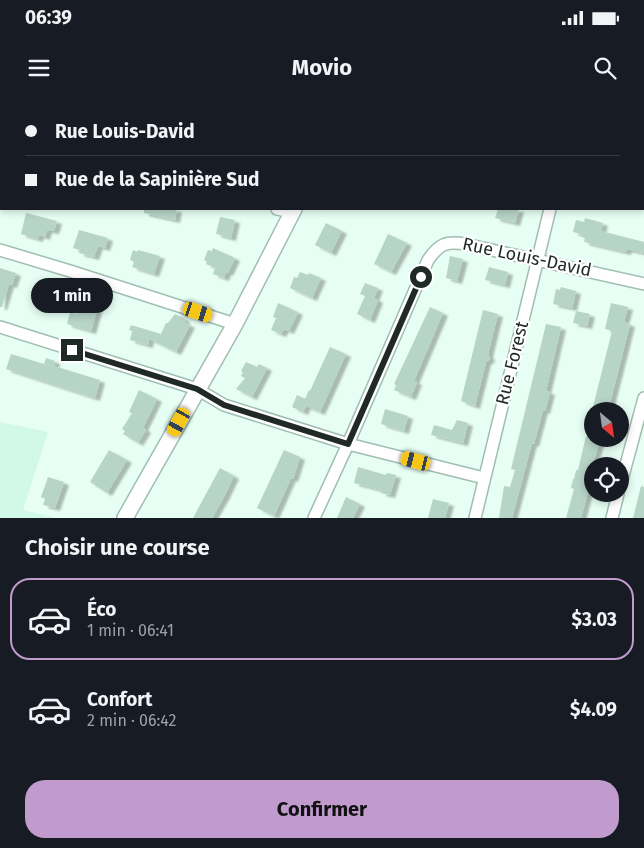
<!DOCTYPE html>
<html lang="fr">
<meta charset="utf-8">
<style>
:root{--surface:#171b24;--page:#20242c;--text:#f1f3f6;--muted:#9ea1a6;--line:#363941;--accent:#c19bce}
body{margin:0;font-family:"Fira Sans",sans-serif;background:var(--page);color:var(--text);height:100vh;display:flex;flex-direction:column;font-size:19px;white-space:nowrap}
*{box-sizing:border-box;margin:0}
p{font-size:16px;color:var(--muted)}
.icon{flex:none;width:28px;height:28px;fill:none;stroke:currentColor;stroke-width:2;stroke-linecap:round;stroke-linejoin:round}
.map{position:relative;height:418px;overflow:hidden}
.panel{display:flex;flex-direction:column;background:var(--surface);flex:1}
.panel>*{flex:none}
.banner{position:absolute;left:0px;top:0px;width:645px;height:110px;box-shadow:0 2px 8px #0003;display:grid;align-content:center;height:110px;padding:0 25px;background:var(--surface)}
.needle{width:32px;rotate:151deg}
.fabs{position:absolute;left:584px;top:302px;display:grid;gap:10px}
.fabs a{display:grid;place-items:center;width:45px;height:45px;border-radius:50%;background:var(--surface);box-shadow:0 2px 8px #0003;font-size:25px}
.end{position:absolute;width:22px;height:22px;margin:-11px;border:6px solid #1f2a26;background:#fff;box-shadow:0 0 0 2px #fff}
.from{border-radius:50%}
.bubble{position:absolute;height:35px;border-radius:18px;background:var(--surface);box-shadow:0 2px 8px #0003;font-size:16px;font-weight:700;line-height:35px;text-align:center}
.car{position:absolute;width:15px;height:30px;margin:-15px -8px;border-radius:6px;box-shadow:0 0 4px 1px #0007;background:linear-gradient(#f5c518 24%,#345 0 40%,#f5c518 0 76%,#345 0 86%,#f5c518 0)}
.banner b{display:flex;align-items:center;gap:18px;height:48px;font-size:19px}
.banner b+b{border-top:1px solid var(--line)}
.banner i{width:12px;height:12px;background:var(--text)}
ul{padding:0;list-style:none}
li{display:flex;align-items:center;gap:15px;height:82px;margin:0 10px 8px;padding:0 15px;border:2px solid transparent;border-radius:20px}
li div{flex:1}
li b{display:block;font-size:19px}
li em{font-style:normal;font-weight:700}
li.on{border-color:var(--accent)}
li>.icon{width:45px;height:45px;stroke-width:1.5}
h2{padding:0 25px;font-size:22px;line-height:60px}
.button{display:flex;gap:10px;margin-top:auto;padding:10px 25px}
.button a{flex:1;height:58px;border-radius:20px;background:var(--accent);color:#111;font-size:20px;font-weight:700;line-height:58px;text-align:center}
.status{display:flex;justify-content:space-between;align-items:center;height:35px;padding:0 25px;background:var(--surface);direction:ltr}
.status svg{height:14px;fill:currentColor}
header{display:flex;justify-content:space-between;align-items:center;height:65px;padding:0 25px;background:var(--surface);font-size:22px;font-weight:700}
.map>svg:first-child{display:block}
</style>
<div class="status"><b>06:39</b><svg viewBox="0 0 49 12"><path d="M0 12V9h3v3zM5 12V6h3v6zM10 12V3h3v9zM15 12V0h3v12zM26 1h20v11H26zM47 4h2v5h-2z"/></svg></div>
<header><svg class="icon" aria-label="menu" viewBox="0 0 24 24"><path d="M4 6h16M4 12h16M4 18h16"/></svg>Movio<svg class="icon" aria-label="search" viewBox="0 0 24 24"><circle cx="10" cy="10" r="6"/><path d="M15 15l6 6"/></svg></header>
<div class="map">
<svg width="644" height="418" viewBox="0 0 644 418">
<defs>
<filter id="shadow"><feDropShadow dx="5" dy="3" stdDeviation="1" flood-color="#0004"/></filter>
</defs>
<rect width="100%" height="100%" fill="#e6fef4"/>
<path fill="#d2f8e9" d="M105,0H341L105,1Z
M0,322L48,332L23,410L56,418H0Z"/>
<path fill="#b7d4c8" filter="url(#shadow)" d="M144,109H177L175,120L144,113Z
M498,109H519L515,123L495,118Z
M26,113L57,121L54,131L47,130L45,137L39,135L38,139L21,134Z
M220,117L235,120L231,138L216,134Z
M585,118L603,123L601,131L644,142V153L627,149L626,152L584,142L585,138L580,136L581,134L573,132L576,120L584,122Z
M326,123L342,131L331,153L315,145Z
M79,130L108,138L105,148L98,146L94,157L79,153L80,150L73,148Z
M388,134L407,143L391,172L374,164Z
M213,148L235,158L228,173L226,172L224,178L213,174L215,168L206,164L207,162L204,160L208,150L212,151Z
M133,150L137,152L138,150L160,156L154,174L132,167L134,162L130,160Z
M450,156L463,159L457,181L446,178Z
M489,167L508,172L505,185L485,180Z
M0,168L16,173L12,185L9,184L2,207H0Z
M300,172L308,175L309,173L321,178L312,198L290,188L294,177L297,178Z
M365,183L378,188L374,198L378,200L370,220L357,214L365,196L360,194Z
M561,187L576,191L572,208L553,204L556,189L560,190Z
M81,198L99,203L91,231L67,224L70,212L77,214Z
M278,203L298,212L289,231L284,229L281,234L271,230L276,218L273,217Z
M611,203L628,207L624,222L630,224L608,311H592L612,231L605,229Z
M430,207L443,213L414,281L417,282L411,297L394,290L396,285L394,284Z
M483,210L498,214L488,254L490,259L486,262L475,306L461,301Z
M576,211L590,214L587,226L573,223Z
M175,214L185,219L184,222L190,225L176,252L149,239L148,245L130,240L132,231L129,230L131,225L161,234L166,223H168Z
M546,224L561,227L546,291L550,292L545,311L543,310L534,344L532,343L512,418H499L504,386L510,387L515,370L511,369Z
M330,247L346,254L320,312L306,306L303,312L292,307L297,295L305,299L309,290L310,291Z
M11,254L44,264L46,258L55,261L54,266L100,280L95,298L6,269Z
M246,262L257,267L259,264L267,268L252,297L236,289L245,278L241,276L243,272L241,271Z
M139,290L157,299L143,328L146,330L138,343L123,334L125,331L122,329L132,313L129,312Z
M385,309L408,316L404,331L381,324Z
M457,320L468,323L463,343L431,335L434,325L452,330Z
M586,336L600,340L592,366L591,385L590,384L581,418H566L574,389L571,388L573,379H574L576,370H578Z
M109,350L127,360L107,393L90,382Z
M284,350L300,357L293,379L291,378L274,416L257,408Z
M358,367L386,375L387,373L396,375L390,395L381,393L382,390L354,383Z
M220,368L234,376L225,395L212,418H193Z
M48,377L64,382L55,408L43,405L45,399L41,397Z
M641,386L644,387V418H633Z
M346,397L360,404L353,418H337Z
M433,399L449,403L445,418H428Z"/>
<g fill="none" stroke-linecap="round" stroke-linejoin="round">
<defs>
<path id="minor" d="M540,0L546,1
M92,1V0
M579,1V0
M277,109L292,112
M0,150L70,171L235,224
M0,227L197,289L224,305L348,344L484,378
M620,387L644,298
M314,418L348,344L428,160C439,144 446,141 465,144L644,184
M475,418L550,109
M612,418L618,394"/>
<path id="major" d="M352,1L353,0
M125,418L235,224L294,109"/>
</defs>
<use href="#minor" stroke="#a1beb2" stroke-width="14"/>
<use href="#major" stroke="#a1beb2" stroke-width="18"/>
<path stroke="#a8bcb4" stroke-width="2" stroke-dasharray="2.5 4" stroke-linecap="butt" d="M495,0L500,1"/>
<use href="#minor" stroke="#fff" stroke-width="11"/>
<use href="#major" stroke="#fff" stroke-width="15"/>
</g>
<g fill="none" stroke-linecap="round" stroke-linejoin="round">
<path stroke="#1f2a26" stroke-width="6" d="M72,250L197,289L224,305L348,344L421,177"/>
</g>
<g text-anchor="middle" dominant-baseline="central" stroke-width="4.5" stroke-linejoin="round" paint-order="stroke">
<g font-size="18" fill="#1f2a26" stroke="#fff">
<text transform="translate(527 157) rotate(12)">Rue Louis-David</text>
<text transform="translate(512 263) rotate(-76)">Rue Forest</text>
</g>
</g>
</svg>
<div class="fabs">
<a><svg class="needle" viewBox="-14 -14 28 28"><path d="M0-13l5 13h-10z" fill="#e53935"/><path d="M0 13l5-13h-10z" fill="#9ea1a6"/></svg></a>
<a><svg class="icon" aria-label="locate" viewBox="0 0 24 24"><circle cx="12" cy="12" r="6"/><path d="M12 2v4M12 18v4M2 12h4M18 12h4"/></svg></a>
</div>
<i class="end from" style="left:421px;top:177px"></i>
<i class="end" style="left:72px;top:250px"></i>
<div class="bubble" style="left:31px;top:178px;width:82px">1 min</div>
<i class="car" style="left:198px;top:212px;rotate:108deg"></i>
<i class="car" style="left:179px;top:322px;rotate:209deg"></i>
<i class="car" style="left:416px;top:361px;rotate:284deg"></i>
<div class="banner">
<b><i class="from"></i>Rue Louis-David</b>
<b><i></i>Rue de la Sapinière Sud</b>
</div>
</div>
<section class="panel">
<h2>Choisir une course</h2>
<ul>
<li class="on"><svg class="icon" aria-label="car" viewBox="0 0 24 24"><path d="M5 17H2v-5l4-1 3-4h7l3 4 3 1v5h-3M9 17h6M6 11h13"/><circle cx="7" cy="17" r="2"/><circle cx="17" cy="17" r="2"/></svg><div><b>Éco</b><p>1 min · 06:41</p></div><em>$3.03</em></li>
<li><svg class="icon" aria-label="car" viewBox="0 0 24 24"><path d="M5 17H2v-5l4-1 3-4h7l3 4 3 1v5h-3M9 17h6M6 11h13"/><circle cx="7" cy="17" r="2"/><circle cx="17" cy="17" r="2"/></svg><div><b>Confort</b><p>2 min · 06:42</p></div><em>$4.09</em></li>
</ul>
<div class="button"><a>Confirmer</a></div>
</section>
